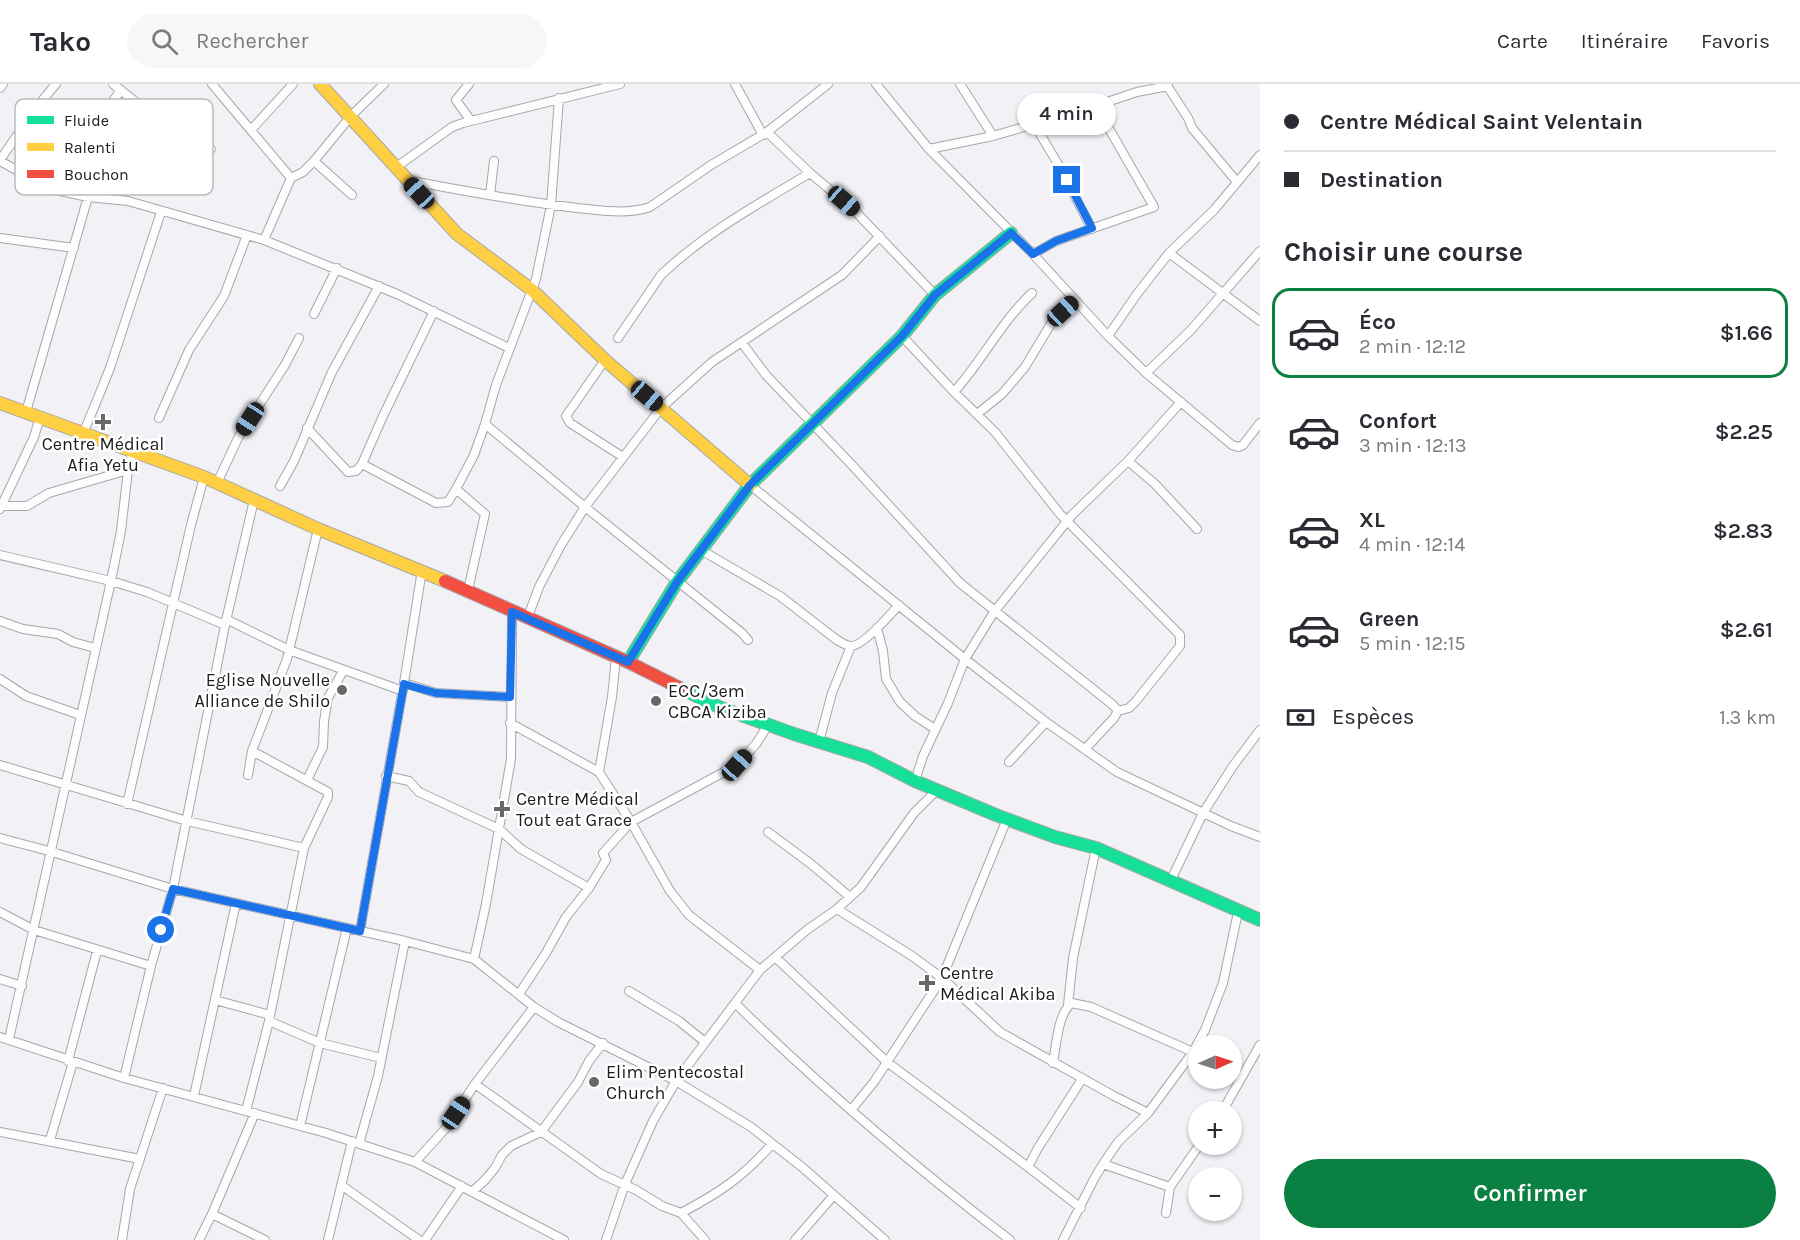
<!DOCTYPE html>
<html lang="fr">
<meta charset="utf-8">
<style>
:root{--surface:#fff;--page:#f7f7f7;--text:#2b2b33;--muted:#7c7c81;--line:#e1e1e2;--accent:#0b8043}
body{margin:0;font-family:Karla,sans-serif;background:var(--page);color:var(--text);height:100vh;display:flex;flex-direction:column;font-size:22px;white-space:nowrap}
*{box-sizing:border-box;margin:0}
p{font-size:20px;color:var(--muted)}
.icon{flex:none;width:33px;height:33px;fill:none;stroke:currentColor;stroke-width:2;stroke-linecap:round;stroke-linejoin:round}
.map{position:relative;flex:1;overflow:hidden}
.sheet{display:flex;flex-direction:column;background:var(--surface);width:540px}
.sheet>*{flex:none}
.banner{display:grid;align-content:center;height:132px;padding:0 24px;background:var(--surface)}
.needle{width:39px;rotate:87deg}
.tools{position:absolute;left:1188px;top:951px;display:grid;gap:12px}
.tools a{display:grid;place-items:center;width:54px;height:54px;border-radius:50%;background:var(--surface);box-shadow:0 2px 4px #0004;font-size:30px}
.end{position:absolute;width:27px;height:27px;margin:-14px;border:8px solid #1a73e8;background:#fff;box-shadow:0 0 0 3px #fff}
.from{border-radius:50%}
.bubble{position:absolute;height:42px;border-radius:21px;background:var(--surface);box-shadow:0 2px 4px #0004;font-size:20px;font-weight:600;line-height:42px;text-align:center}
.car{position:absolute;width:18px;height:36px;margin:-18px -9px;border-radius:8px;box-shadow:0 0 4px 2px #0007;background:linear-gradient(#222 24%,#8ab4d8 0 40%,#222 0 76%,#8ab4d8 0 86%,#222 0)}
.banner b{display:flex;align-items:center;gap:21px;height:57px;font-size:22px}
.banner b+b{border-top:2px solid var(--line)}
.banner i{width:15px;height:15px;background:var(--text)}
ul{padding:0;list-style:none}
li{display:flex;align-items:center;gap:18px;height:90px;margin:0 12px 9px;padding:0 12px;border:3px solid transparent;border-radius:18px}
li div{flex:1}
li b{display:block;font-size:22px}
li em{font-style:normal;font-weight:600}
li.active{border-color:var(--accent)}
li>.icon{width:54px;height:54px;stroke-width:1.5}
h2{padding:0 24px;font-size:27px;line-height:72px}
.pay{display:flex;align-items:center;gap:15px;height:66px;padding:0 24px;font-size:22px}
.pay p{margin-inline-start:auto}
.button{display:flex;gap:12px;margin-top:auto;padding:12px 24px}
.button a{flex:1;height:69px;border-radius:36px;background:var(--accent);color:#fff;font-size:24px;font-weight:600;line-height:69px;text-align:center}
header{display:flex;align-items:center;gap:36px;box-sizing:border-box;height:84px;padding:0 30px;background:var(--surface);border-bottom:2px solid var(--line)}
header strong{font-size:28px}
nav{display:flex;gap:33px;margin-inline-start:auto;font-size:21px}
.search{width:420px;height:54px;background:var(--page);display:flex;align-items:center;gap:15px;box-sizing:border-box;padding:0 21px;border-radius:33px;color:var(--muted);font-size:22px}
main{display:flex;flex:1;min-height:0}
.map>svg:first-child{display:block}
</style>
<header>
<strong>Tako</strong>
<div class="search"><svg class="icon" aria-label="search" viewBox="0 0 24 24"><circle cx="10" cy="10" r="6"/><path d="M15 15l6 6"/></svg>Rechercher</div>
<nav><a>Carte</a><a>Itinéraire</a><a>Favoris</a></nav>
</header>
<main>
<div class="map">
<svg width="1260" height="1156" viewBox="0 0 1260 1156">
<rect width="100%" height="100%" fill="#f2f1f6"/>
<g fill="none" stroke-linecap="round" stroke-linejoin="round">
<defs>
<path id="street" d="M113,0L156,34L211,65
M212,0L291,94
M469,0L456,16L471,37
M735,0L763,51
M876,0L929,65L1033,170L1108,252L1146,289L1232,361L1238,363L1243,361L1260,339
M960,0L993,52
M1166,0L1188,34L1192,44L1237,98
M0,4L3,0
M559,14L551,121L536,195L496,301L485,340L585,423L742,549L748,556
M1034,40L1058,80L1092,145
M251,46L293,0
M767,48L810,89L854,126L935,211
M929,65L993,52L1086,25L1137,8L1168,2
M0,76L36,24L56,0
M0,77L51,105L88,113L128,117L264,156L397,210L509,264
M314,77L352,111
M395,84L452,43L463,39L620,0
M407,96C463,107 520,117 577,124C600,126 628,131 650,123L711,81L767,48L828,0
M51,105L61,86L121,6
M490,111L494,77
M0,154L74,164
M264,156L291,94L303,88L314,77L351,32L384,0
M1169,169L1260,237
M1033,170L1056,157L1154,123L1096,22
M314,230L337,184
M902,252L954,308L995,348L1060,430L1180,551V562L1136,617L1129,624L1118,627
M1108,252L1137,210L1169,169L1214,126L1260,71
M618,254L661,191C705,149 758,120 810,89
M742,259L766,291L851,380L960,499L1113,621L1118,627L1114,634L1085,665
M605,276L566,332L570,339L623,373
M1146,289L1190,247L1260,167
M954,308C982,277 1001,238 1032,209
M26,328L88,113
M977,330L1002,310L1025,283L1052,238L1075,216
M159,334L189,266L224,212L247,151
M307,344L348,388L356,387L362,380L436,419L448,418L456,405
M83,349C93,327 101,306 110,284L161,128
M1128,377L1155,400L1197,445
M362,380L383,332L434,227
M217,399L239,352L285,281L299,254
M750,401L965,575L1046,638L1117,688L1231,742L1260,753
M280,402L294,377L332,288L379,202
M1,422H27L49,409L128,386
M0,425L34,353L40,333
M701,466L780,512L837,556C841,558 846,562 851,562C862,563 891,530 899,521
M0,471L111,497L147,508L225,541
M468,506L485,430L456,405L474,371L485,340
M226,535L289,566L403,607
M527,535L539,503L561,461L585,423L661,324L712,278L842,191L880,152
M0,537L23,545L58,550L73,558L95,564
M877,544L883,567L886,595L900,618L915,632L935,645
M616,573L612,613L599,688L631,738L670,807L689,831L760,886
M0,595L26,612L80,631
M404,599L436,609L510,613
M510,639L599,688
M819,658L832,609L851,562
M252,667L328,708V713L304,764
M1009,678L1046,638
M0,681L187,737L304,764L269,937L246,1027
M248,691L252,667L287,575L318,445
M386,692L409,697L419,708L499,745L521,765L589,804
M307,696L323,663L324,637L328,614L343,587
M915,697L923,672L948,619L965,575L994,528L1072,431L1128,377L1181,318
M127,720L191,441L204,393
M768,748L811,780L850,813
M0,754L49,767L173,805L405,857L474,875L534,923L558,938L676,997L751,1043L802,1083L885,1156
M1171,796L1203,729L1233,682L1260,646
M837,825L912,872L942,894L1000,948L1114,1012L1148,1029
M0,828L34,846L151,882
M360,847L404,599L422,486
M775,873L887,978L1028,1083
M474,875L486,820L511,675L512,528
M0,895L22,902
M629,907L679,937L705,958
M519,910L546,869L566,833L589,804L606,776L603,769L631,738L737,681L756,660L768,641
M215,916L270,931
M735,919C821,1004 914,1082 1010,1156
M1068,921L1073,874L1096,764
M269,937L320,959L381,974
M0,953L124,994L326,1049L415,1078L564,1156
M9,955L111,497L121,447L128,386L133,367
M68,977L97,867
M1053,979C1056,963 1058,928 1072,919L1091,923L1193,968
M124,994L151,882L173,805L225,541L254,416
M475,1000L601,1090L636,1106L662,1122L681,1129C719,1109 743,1093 772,1060
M194,1012L236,819
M851,1026L874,998L942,894L1007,735
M1222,1028L1260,961
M300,1042L347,844
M0,1048L140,1075
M50,1056L73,978
M359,1060L378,992L405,857
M415,1078L446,1044L475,1000L534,923
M1103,1080L1170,1103
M341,1101L419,1156
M473,1107L485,1096L495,1084L502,1071L511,1062L541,1048L578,998L589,977L603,959
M1081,1124L1028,1083L1038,1064L1082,995
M681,1129L705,1156
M1166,1129L1170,1103L1200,1060
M212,1130L265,1156
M122,1156L130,1105L163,1004
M199,1156L212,1130L255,1029
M328,1156L352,1057
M425,1156L462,1102
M606,1156L625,1100L653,1037L676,997L760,886L808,845L837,825L861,803L914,729L937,706
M795,1156L834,1111
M1063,1156L1094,1095L1103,1080L1118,1058L1148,1029L1193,968L1205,946L1223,899L1238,828"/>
<path id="fast" d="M628,578L677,498L750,401L902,252L935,211L1011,149
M680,604L719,623L794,650L868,673L915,697L996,731L1055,753L1096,764L1260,836"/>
<path id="slow" d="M320,0L457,150L532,206L605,276L750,401
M0,319L204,393L318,445L445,497"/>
<path id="jam" d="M445,497L628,578L680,604"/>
</defs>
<use href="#street" stroke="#a7a6aa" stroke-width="10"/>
<use href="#fast" stroke="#a7a6aa" stroke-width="14"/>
<use href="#slow" stroke="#a7a6aa" stroke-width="14"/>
<use href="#jam" stroke="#a7a6aa" stroke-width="14"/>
<use href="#street" stroke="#fdfdfe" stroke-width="8"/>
<use href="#fast" stroke="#16e098" stroke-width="12"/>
<use href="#slow" stroke="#ffcf43" stroke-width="12"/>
<use href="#jam" stroke="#f24e42" stroke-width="12"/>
</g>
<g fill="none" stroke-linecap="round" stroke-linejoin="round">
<path stroke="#1a73e8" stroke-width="8" d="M161,846L173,805L360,847L404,600L436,609L510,613L512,528L628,578L677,498L750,401L902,252L935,211L1011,149L1033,170L1056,157L1092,144L1067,96"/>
</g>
<g fill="#67676a" stroke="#fff" stroke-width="2">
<path d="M100 329h6v6h6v6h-6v6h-6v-6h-6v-6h6z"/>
<circle cx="342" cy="606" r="6"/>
<circle cx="656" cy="617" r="6"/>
<path d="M499 716h6v6h6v6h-6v6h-6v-6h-6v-6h6z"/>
<path d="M924 890h6v6h6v6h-6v6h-6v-6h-6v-6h6z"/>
<circle cx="594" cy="998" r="6"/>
</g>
<g text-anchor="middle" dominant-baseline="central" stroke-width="5" stroke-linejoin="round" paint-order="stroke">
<g font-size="18" fill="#1c1c1f" stroke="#fff" text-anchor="start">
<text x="103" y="360" text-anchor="middle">Centre Médical<tspan x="103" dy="21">Afia Yetu</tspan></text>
<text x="330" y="596" text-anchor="end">Eglise Nouvelle<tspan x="330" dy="21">Alliance de Shilo</tspan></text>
<text x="668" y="607">ECC/3em<tspan x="668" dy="21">CBCA Kiziba</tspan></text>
<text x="516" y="715">Centre Médical<tspan x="516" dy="21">Tout eat Grace</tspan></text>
<text x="940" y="889">Centre<tspan x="940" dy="21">Médical Akiba</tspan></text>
<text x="606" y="988">Elim Pentecostal<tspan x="606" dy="21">Church</tspan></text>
</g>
</g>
<rect x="15" y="15" width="198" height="96" rx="9" fill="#fff" stroke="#bbbbbc" stroke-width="1.5"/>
<rect x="27" y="32" width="27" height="8" fill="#16e098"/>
<rect x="27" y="59" width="27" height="8" fill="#ffcf43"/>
<rect x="27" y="86" width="27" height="8" fill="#f24e42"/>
<g font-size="16" fill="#1c1c1f">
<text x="64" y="42">Fluide</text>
<text x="64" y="69">Ralenti</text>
<text x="64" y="96">Bouchon</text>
</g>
</svg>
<div class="tools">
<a><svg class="needle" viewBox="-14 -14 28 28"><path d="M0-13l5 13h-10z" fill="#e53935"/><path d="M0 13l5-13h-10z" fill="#7c7c81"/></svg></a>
<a>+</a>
<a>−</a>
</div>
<i class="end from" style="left:161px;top:846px"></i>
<i class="end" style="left:1067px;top:96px"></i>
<div class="bubble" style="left:1017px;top:9px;width:99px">4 min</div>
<i class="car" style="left:419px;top:109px;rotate:317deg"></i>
<i class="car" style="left:844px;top:117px;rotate:131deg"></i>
<i class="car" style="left:1063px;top:227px;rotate:47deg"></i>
<i class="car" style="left:647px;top:312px;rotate:130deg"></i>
<i class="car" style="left:250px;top:335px;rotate:213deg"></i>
<i class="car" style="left:737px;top:681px;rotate:42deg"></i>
<i class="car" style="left:456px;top:1029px;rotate:34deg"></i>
</div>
<section class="sheet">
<div class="banner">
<b><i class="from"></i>Centre Médical Saint Velentain</b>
<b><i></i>Destination</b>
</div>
<h2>Choisir une course</h2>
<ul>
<li class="active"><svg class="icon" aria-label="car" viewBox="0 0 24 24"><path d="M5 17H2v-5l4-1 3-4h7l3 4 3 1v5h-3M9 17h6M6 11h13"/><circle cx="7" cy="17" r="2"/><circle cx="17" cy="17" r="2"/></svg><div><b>Éco</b><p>2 min · 12:12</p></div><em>$1.66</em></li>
<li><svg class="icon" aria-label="car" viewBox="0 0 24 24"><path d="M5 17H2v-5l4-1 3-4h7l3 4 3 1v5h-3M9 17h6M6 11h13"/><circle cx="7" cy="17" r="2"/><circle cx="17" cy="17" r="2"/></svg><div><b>Confort</b><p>3 min · 12:13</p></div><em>$2.25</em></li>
<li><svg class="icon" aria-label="car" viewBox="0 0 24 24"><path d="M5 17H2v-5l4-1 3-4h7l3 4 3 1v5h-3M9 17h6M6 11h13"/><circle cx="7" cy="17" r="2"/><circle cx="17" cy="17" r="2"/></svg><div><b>XL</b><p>4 min · 12:14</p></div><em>$2.83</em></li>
<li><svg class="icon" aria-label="car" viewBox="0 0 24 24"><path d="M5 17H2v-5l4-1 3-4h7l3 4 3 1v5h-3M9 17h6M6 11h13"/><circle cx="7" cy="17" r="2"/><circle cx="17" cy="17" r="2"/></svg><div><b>Green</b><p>5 min · 12:15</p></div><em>$2.61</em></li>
</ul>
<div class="pay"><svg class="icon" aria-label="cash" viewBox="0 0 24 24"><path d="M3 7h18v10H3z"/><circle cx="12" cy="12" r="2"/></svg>Espèces<p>1.3 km</p></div>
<div class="button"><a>Confirmer</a></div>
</section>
</main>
